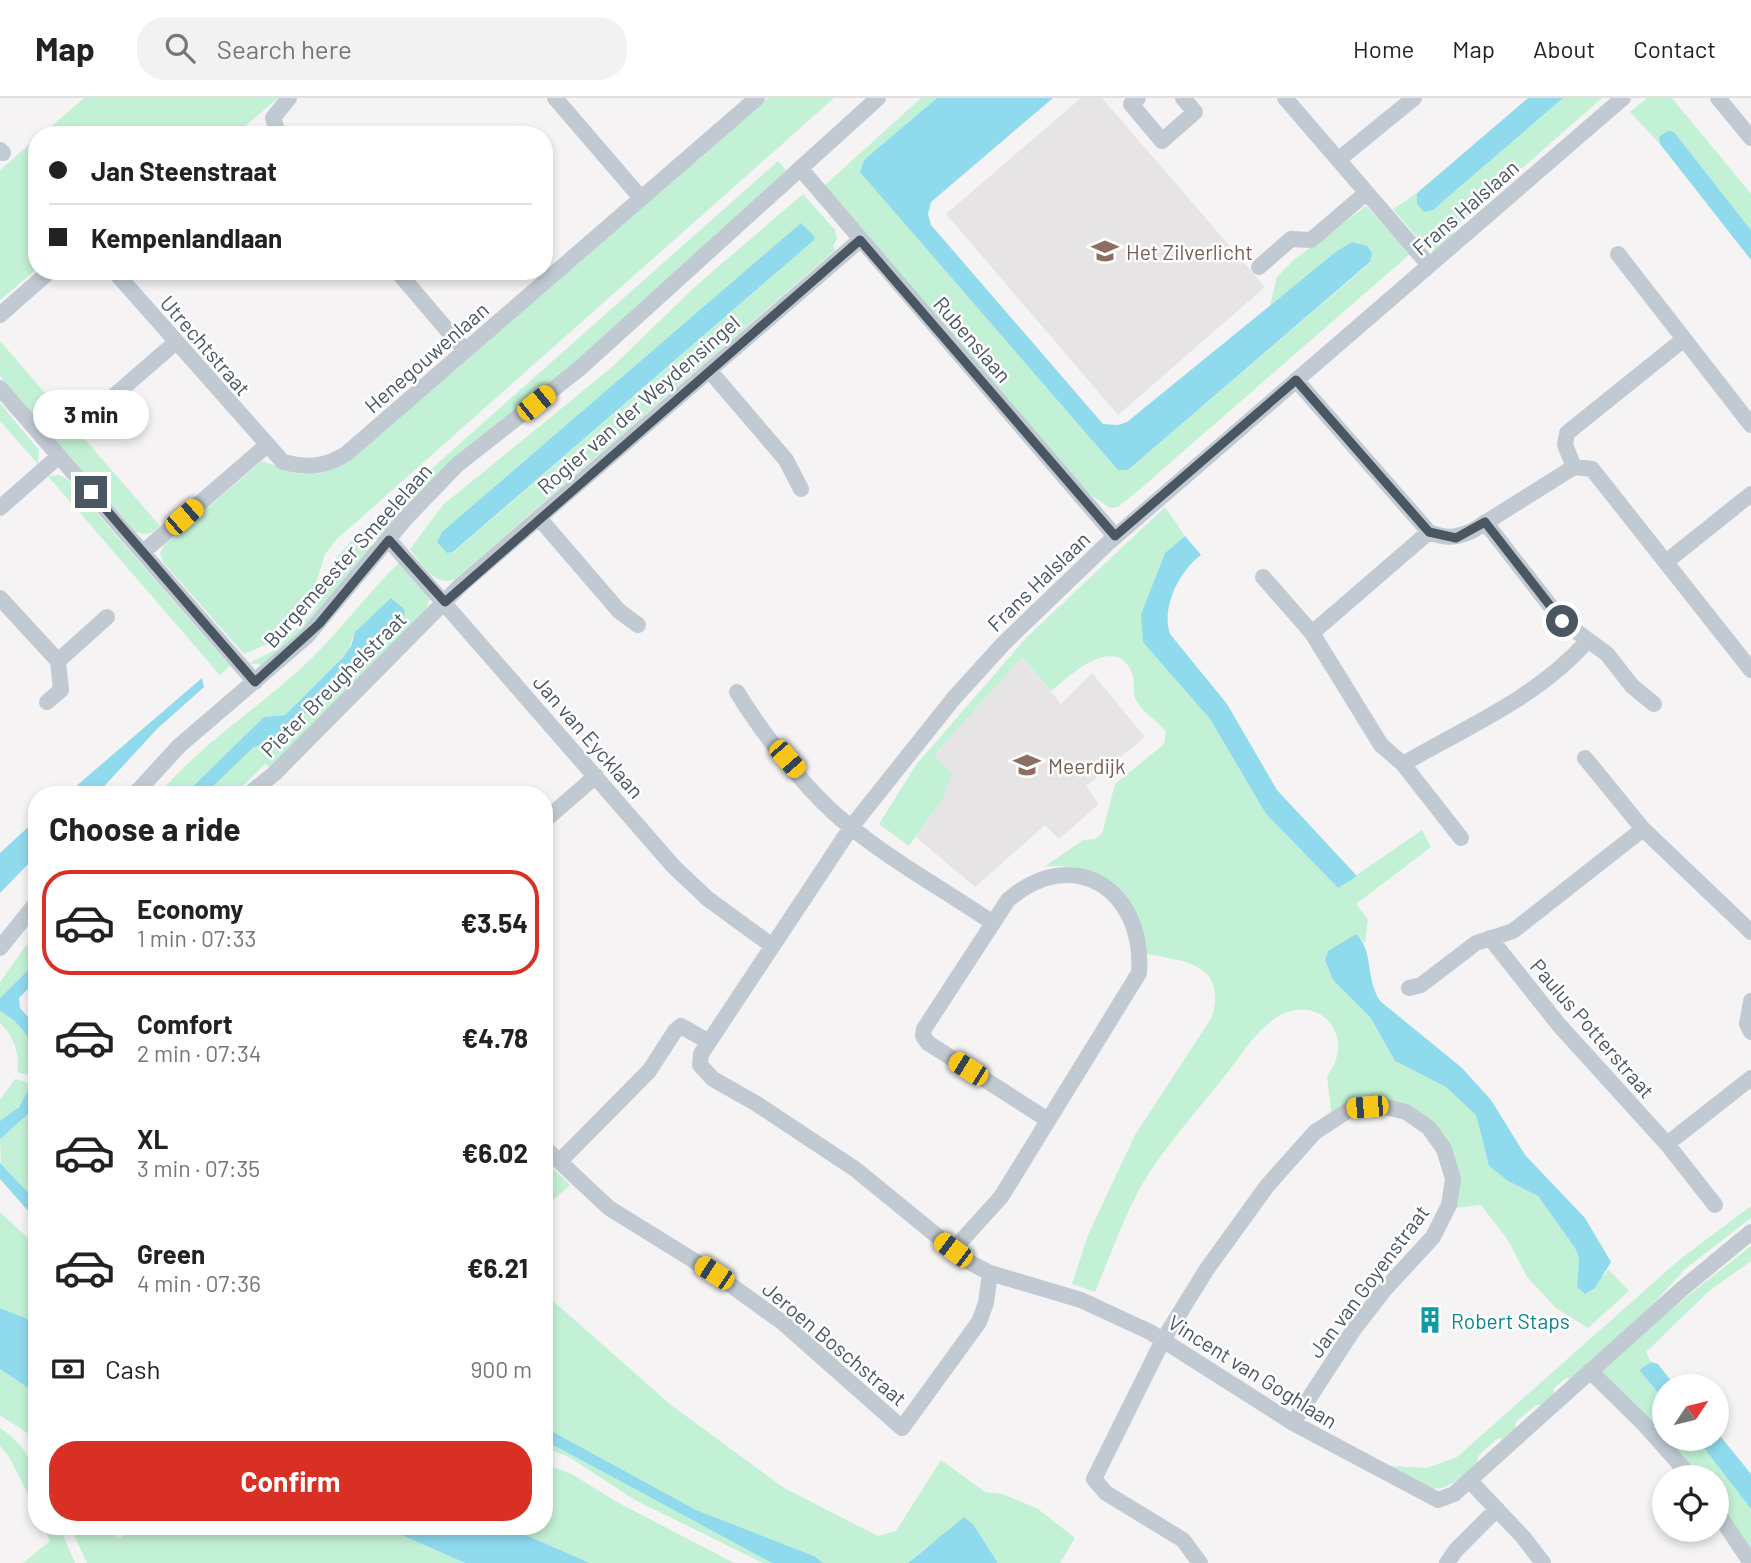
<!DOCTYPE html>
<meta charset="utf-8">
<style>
:root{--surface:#fff;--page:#f2f2f2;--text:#222;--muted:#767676;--line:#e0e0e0;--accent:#d93025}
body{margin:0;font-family:Barlow,sans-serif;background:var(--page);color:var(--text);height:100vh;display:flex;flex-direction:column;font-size:26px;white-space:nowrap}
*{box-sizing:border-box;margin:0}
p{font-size:23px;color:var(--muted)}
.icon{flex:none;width:38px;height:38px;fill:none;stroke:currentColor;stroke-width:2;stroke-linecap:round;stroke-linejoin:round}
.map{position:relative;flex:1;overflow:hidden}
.panel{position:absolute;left:28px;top:688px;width:525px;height:749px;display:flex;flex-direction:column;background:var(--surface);border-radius:28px;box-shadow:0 4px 10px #0003}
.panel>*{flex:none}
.banner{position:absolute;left:28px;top:28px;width:525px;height:154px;border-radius:28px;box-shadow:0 4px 10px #0003;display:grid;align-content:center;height:154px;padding:0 21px;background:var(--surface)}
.needle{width:46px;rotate:55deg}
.buttons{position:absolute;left:1652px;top:1276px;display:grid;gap:14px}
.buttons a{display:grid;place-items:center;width:77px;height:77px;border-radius:50%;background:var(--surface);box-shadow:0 4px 10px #0003;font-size:35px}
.end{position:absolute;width:32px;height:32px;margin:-16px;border:9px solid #4a5661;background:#fff;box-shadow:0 0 0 4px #fff}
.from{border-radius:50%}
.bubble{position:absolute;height:49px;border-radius:24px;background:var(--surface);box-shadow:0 4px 10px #0003;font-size:23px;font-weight:700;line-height:49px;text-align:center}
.car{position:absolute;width:21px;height:42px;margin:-21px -10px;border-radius:9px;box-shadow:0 0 5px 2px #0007;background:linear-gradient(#f5c518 24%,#345 0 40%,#f5c518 0 76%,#345 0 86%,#f5c518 0)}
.banner b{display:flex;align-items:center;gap:24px;height:66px;font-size:26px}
.banner b+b{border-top:2px solid var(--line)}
.banner i{width:18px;height:18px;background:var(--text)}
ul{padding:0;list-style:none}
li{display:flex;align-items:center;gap:21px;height:105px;margin:0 14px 10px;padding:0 7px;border:4px solid transparent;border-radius:28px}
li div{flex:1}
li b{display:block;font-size:26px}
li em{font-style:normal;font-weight:700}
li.active{border-color:var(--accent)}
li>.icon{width:63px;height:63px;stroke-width:1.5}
h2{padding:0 21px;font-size:32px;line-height:84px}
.pay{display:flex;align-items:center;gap:18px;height:77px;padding:0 21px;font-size:26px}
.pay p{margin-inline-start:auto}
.action{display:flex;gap:14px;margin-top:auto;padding:14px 21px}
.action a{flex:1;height:80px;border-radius:28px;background:var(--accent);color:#fff;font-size:28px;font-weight:700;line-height:80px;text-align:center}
header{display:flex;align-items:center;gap:42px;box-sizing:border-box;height:98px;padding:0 35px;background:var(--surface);border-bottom:2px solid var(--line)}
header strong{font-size:33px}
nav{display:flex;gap:38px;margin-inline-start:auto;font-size:24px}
.search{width:490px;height:63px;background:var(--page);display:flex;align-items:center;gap:18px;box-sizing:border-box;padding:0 24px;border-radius:28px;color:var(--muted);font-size:26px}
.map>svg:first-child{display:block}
</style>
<header>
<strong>Map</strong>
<div class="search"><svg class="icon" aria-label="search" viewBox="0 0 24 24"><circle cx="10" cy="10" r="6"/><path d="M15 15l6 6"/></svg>Search here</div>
<nav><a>Home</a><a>Map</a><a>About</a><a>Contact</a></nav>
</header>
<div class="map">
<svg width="1751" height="1465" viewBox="0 0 1751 1465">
<rect width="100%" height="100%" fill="#f5f3f3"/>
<path fill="#e6e4e5" d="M1081,0H1102L1265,189L1118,317L946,116Z
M1022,559L1061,606L1092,575L1145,639L1086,688L1099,706L1059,741L1045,727L975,789L916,739L942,702L934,657Z"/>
<path fill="#c3f1d5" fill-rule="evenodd" d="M84,0H278L235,37H41Z
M768,0H834L336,442L325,456L313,495L303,511L265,547L244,556L163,464L160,455L165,446L262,363L300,376H319L348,364Z
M921,0H937L864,62L1118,372H1128L1370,165L1352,144L1270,207L1277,179L1295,161L1366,108L1410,156L1140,391L1118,409L1110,410L1087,394L824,88Z
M1563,0H1602L1454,130V137L1435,153H1429L1393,111L1417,95V105L1424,113L1433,112Z
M1647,0H1672L1751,96V132L1674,34L1659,39L1660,46L1630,14Z
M37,40V171L0,202V72Z
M778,63L786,72L571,269L454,360L378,441L359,435Z
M803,96L835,132L837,141L833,148L835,152L455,481C434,490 422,465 410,451L443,407L611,270L697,187ZM813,143L454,454L447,455Z
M0,243L160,428C151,437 147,437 136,434L0,278Z
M0,305L39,352L38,366L0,323Z
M59,377L67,381L230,568L220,577L48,378Z
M1165,409L1185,438L1165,455L1141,516L1178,584L1210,621L1266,716L1338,790L1422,732L1431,749L1356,806L1368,821L1365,845L1356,836L1333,882L1368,916L1395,963L1446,989L1476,1017L1489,1068L1508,1083L1538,1098L1575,1150L1579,1160L1577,1189L1605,1177L1608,1171L1629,1193L1588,1230L1556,1210L1527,1179L1508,1142L1481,1107L1454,1110L1440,1035L1360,1002L1331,1013L1327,978C1357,940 1321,893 1277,919C1256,932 1242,956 1227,975C1202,1007 1174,1038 1151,1072C1127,1108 1112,1154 1095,1194L1072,1186L1088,1137L1135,1037L1212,919C1227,866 1186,863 1146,856C1144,802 1099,761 1044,769L1083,742L1095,741L1102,736L1115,686L1164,646L1166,634C1157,622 1142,614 1136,602C1131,593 1136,583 1132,575C1116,534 1069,578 1051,593L1022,559L934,657L952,676L942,702L909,748L879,726L916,667L1026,540Z
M352,442L373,448L304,532L263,567L249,565L275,552L312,515L324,495L332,465Z
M400,464L430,499L425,515L271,670L265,666L235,696H205L254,649L275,646L404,517L402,514L353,538L348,553L285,617L264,619L185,696H159C203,644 263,607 312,560C343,530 368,494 400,464Z
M37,832V863L0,900V884Z
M0,913C24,927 38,950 34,978L17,974C20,956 14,938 0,925Z
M15,981L32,986C27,1004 15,1013 0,1023V1002Z
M37,1008V1104L1,1066L0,1041Z
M544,1062L570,1087L544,1111Z
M1751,1108V1120L1685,1171L1646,1214L1572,1281L1566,1280L1554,1290V1296L1542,1307H1536L1516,1324L1515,1331L1504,1341L1498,1340L1478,1358L1477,1365C1434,1404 1438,1393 1389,1368L1427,1370L1457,1359L1679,1162Z
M0,1114L37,1149V1225L0,1210Z
M1751,1148V1163L1709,1193L1646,1254L1651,1264L1639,1272L1664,1302V1339L1601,1274L1655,1224Z
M544,1195L671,1307L784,1390L878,1438L896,1433L941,1362L985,1394L1003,1396L1038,1411L1075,1440L1060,1465H998L973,1426L925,1450L908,1465H823L814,1458L695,1412L544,1329Z
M0,1271L37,1296V1349L27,1335L0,1317Z
M0,1330C34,1353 37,1376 37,1414L8,1357L0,1348Z
M1665,1341H1697L1751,1411V1455L1717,1404V1379H1698Z
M544,1342L772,1465H763L635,1402L569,1359L544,1349Z
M544,1366L572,1376L615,1403L734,1465H590L505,1428H544Z
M43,1428H59L75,1465H23L50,1443Z
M70,1428H105L106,1434L120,1440L138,1428H381L465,1465H87Z"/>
<path fill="#90daee" d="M937,0H1053L931,104L928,116L931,127L1103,326L1118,327L1127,324L1337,153L1352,144L1367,148L1372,155L1370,164L1128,372H1118L860,74L864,62Z
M1528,0H1563L1433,112L1424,114L1417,106V95Z
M1668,33L1674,34L1751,132V162L1660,46L1659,39Z
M801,125L815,139L813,143L453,454L447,455L437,444L442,434Z
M1185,438L1201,457C1179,473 1161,510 1170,536L1227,606L1277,692L1357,778L1338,790L1266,716L1210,621L1143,544L1141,516L1165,455Z
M391,500L404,511L405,516L275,646L254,649L205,696H185L264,619L285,617L344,558L351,548L355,534Z
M202,580L204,589L157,631L97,696H67Z
M37,721V757L0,795V755Z
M1356,836C1374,853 1365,879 1380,903L1461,969L1491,1002L1525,1057L1585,1120L1611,1164L1595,1190L1585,1196L1577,1189L1579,1160L1575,1150L1538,1098L1508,1083L1489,1068L1476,1017L1446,989L1395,963L1370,919L1333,882L1325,862L1328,853Z
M37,863V882L19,900L20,910L37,929V976C34,972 36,963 34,956C29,936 17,923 0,913V900Z
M32,986L37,987V1008L0,1041V1023L19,1009Z
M0,1065L37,1104V1123L0,1081Z
M0,1210L37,1225V1296L0,1271Z
M1651,1264L1658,1266L1675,1288H1664V1302L1639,1272Z
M544,1329L696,1412L814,1458L823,1465H772L544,1342Z
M1717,1334L1751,1376V1411L1697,1341L1717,1340Z
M964,1419L973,1426L998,1465H908Z
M381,1428H505L590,1465H465Z"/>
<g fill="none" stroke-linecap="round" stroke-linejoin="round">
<path stroke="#c1cad2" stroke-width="16" d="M555,0L641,100
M1138,0L1131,6L1162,43L1195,14L1183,0
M1285,0L1429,167
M1623,0L1108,445L1004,545L954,600L852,728L701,956L700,967L713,981L757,1006L855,1071L969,1164L990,1175L1081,1202L1150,1234L1293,1325L1438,1402L1454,1396L1682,1191L1751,1134
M1718,0L1751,40
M279,37L273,20L289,0
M0,52L3,55
M1338,62L1414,0
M800,70L1115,438
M1618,156L1751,327
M1259,169L1291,141L1311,142L1366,95
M114,173L283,364C308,370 323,370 346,356L757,0
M397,173L465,253
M0,217L50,173
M709,272L786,362L801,391
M1296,282L1429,434C1447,441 1455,440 1472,433L1574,369L1592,371L1751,572
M0,290L255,584
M85,323L176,244
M1574,369L1565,347L1567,335L1684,241
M0,410L59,358
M539,420L619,513L638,527
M1485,424L1562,523L1607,556L1632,588L1654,606
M389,442L674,769L708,801L771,847
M143,454L266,348
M1666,464L1751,396
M1263,479L1312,535L1381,647L1403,666L1461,740
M0,500L58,563L61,592L47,604
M1312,535L1429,434
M58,563L107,519
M737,594C761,633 800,684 834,715C881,757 940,789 993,825
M1585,660L1643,731L1751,834
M1403,666C1466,629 1539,599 1588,542
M135,696L179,648L306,539L405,421L457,367L579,271L878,0
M249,696L275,675L461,487L860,142
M544,723L596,678
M1490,840L1559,927L1667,1046L1715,1107
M0,850L37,804
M1409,890L1421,887L1476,845L1513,833L1643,731
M1751,903L1747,926L1751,934
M1667,1046L1751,980
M544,1049L609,1110L714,1175L782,1224L902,1330L979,1224L986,1205L990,1175
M560,1063L649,973L675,933L681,928L709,944
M953,1152L1001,1099L1139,875C1145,792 1074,745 1008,802L924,931L923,938L928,945L1048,1022
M1590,1273L1642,1324L1691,1379
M1469,1382L1523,1439L1543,1465
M1717,1414L1751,1465
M1200,1465L1183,1442L1106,1395L1094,1381L1163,1242L1207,1171L1267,1088L1315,1034L1352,1010L1382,1008L1406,1014L1429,1030L1444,1051L1453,1081L1449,1107L1433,1139L1385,1191L1354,1231L1293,1325
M1447,1465L1456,1452L1497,1411"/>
</g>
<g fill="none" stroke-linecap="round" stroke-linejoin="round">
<path stroke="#4a5661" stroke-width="9" d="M91,394L255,584L319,526L389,442L445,504L860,142L1115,438L1296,282L1429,434L1456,440L1485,424L1562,523"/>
</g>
<defs>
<symbol id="school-bare" viewBox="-9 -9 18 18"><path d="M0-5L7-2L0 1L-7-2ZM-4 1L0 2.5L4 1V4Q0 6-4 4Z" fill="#8d6e63" stroke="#fff" stroke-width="2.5" paint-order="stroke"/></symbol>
<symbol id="building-bare" viewBox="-9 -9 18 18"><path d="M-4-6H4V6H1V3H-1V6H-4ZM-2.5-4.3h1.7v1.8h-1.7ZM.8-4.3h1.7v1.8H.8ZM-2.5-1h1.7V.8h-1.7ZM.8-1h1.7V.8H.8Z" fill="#0f9aa8" stroke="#fff" stroke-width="2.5" paint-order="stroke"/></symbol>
</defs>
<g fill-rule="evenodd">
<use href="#school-bare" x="1086" y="134" width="38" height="38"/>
<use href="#school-bare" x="1008" y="648" width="38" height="38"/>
<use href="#building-bare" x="1411" y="1203" width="38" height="38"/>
</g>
<g text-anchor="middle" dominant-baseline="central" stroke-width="5" stroke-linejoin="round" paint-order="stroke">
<g font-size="21" fill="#4a5661" stroke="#fff">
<text transform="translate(1465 109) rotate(-41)">Frans Halslaan</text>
<text transform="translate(973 241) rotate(49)">Rubenslaan</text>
<text transform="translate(206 247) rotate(49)">Utrechtstraat</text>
<text transform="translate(426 259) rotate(-41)">Henegouwenlaan</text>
<text transform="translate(638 306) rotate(-41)">Rogier van der Weydensingel</text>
<text transform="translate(347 457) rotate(-48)">Burgemeester Smeelelaan</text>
<text transform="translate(1038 483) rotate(-44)">Frans Halslaan</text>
<text transform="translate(333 586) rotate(-45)">Pieter Breughelstraat</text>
<text transform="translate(589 638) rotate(49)">Jan van Eycklaan</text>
<text transform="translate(1593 930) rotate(49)">Paulus Potterstraat</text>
<text transform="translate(1368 1183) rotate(-53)">Jan van Goyenstraat</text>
<text transform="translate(835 1245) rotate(40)">Jeroen Boschstraat</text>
<text transform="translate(1253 1273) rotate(32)">Vincent van Goghlaan</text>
</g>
<g font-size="21" fill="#785e54" stroke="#fff" text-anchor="start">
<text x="1126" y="153">Het Zilverlicht</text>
<text x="1048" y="667">Meerdijk</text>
</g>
<g font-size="21" fill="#0d838f" stroke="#fff" text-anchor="start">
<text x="1451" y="1222">Robert Staps</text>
</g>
</g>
</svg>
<div class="buttons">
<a><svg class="needle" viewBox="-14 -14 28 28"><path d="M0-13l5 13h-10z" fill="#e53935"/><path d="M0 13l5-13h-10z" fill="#767676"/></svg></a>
<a><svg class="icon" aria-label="locate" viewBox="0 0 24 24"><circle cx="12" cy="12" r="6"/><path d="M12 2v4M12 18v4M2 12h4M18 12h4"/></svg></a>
</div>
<i class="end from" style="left:1562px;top:523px"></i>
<i class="end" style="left:91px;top:394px"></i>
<div class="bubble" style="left:33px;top:292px;width:116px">3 min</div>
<i class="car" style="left:536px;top:305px;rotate:51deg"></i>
<i class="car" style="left:184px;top:419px;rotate:49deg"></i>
<i class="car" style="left:787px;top:661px;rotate:139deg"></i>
<i class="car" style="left:968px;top:971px;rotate:302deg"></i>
<i class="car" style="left:1367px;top:1009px;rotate:265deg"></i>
<i class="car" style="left:953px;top:1152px;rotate:307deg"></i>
<i class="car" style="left:714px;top:1175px;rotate:303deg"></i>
<div class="banner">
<b><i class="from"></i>Jan Steenstraat</b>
<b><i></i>Kempenlandlaan</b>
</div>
<section class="panel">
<h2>Choose a ride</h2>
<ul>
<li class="active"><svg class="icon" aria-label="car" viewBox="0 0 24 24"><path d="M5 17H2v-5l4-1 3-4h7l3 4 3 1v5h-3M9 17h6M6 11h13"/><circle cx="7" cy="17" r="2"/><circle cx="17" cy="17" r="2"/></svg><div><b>Economy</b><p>1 min · 07:33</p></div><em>€3.54</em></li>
<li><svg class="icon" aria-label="car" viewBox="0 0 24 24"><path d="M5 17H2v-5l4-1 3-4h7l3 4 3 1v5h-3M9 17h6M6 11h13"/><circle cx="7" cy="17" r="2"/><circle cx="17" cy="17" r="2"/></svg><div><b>Comfort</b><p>2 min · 07:34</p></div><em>€4.78</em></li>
<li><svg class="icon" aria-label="car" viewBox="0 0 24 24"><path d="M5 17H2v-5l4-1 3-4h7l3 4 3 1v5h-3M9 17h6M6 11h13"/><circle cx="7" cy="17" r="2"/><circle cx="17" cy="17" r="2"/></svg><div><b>XL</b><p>3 min · 07:35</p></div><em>€6.02</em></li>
<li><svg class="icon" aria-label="car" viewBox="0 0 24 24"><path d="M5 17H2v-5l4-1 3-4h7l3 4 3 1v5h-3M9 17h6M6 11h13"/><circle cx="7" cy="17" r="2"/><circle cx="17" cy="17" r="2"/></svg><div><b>Green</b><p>4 min · 07:36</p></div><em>€6.21</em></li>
</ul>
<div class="pay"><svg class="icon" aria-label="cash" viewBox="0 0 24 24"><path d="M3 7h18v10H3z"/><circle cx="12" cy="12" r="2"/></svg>Cash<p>900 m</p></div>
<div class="action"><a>Confirm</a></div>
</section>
</div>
